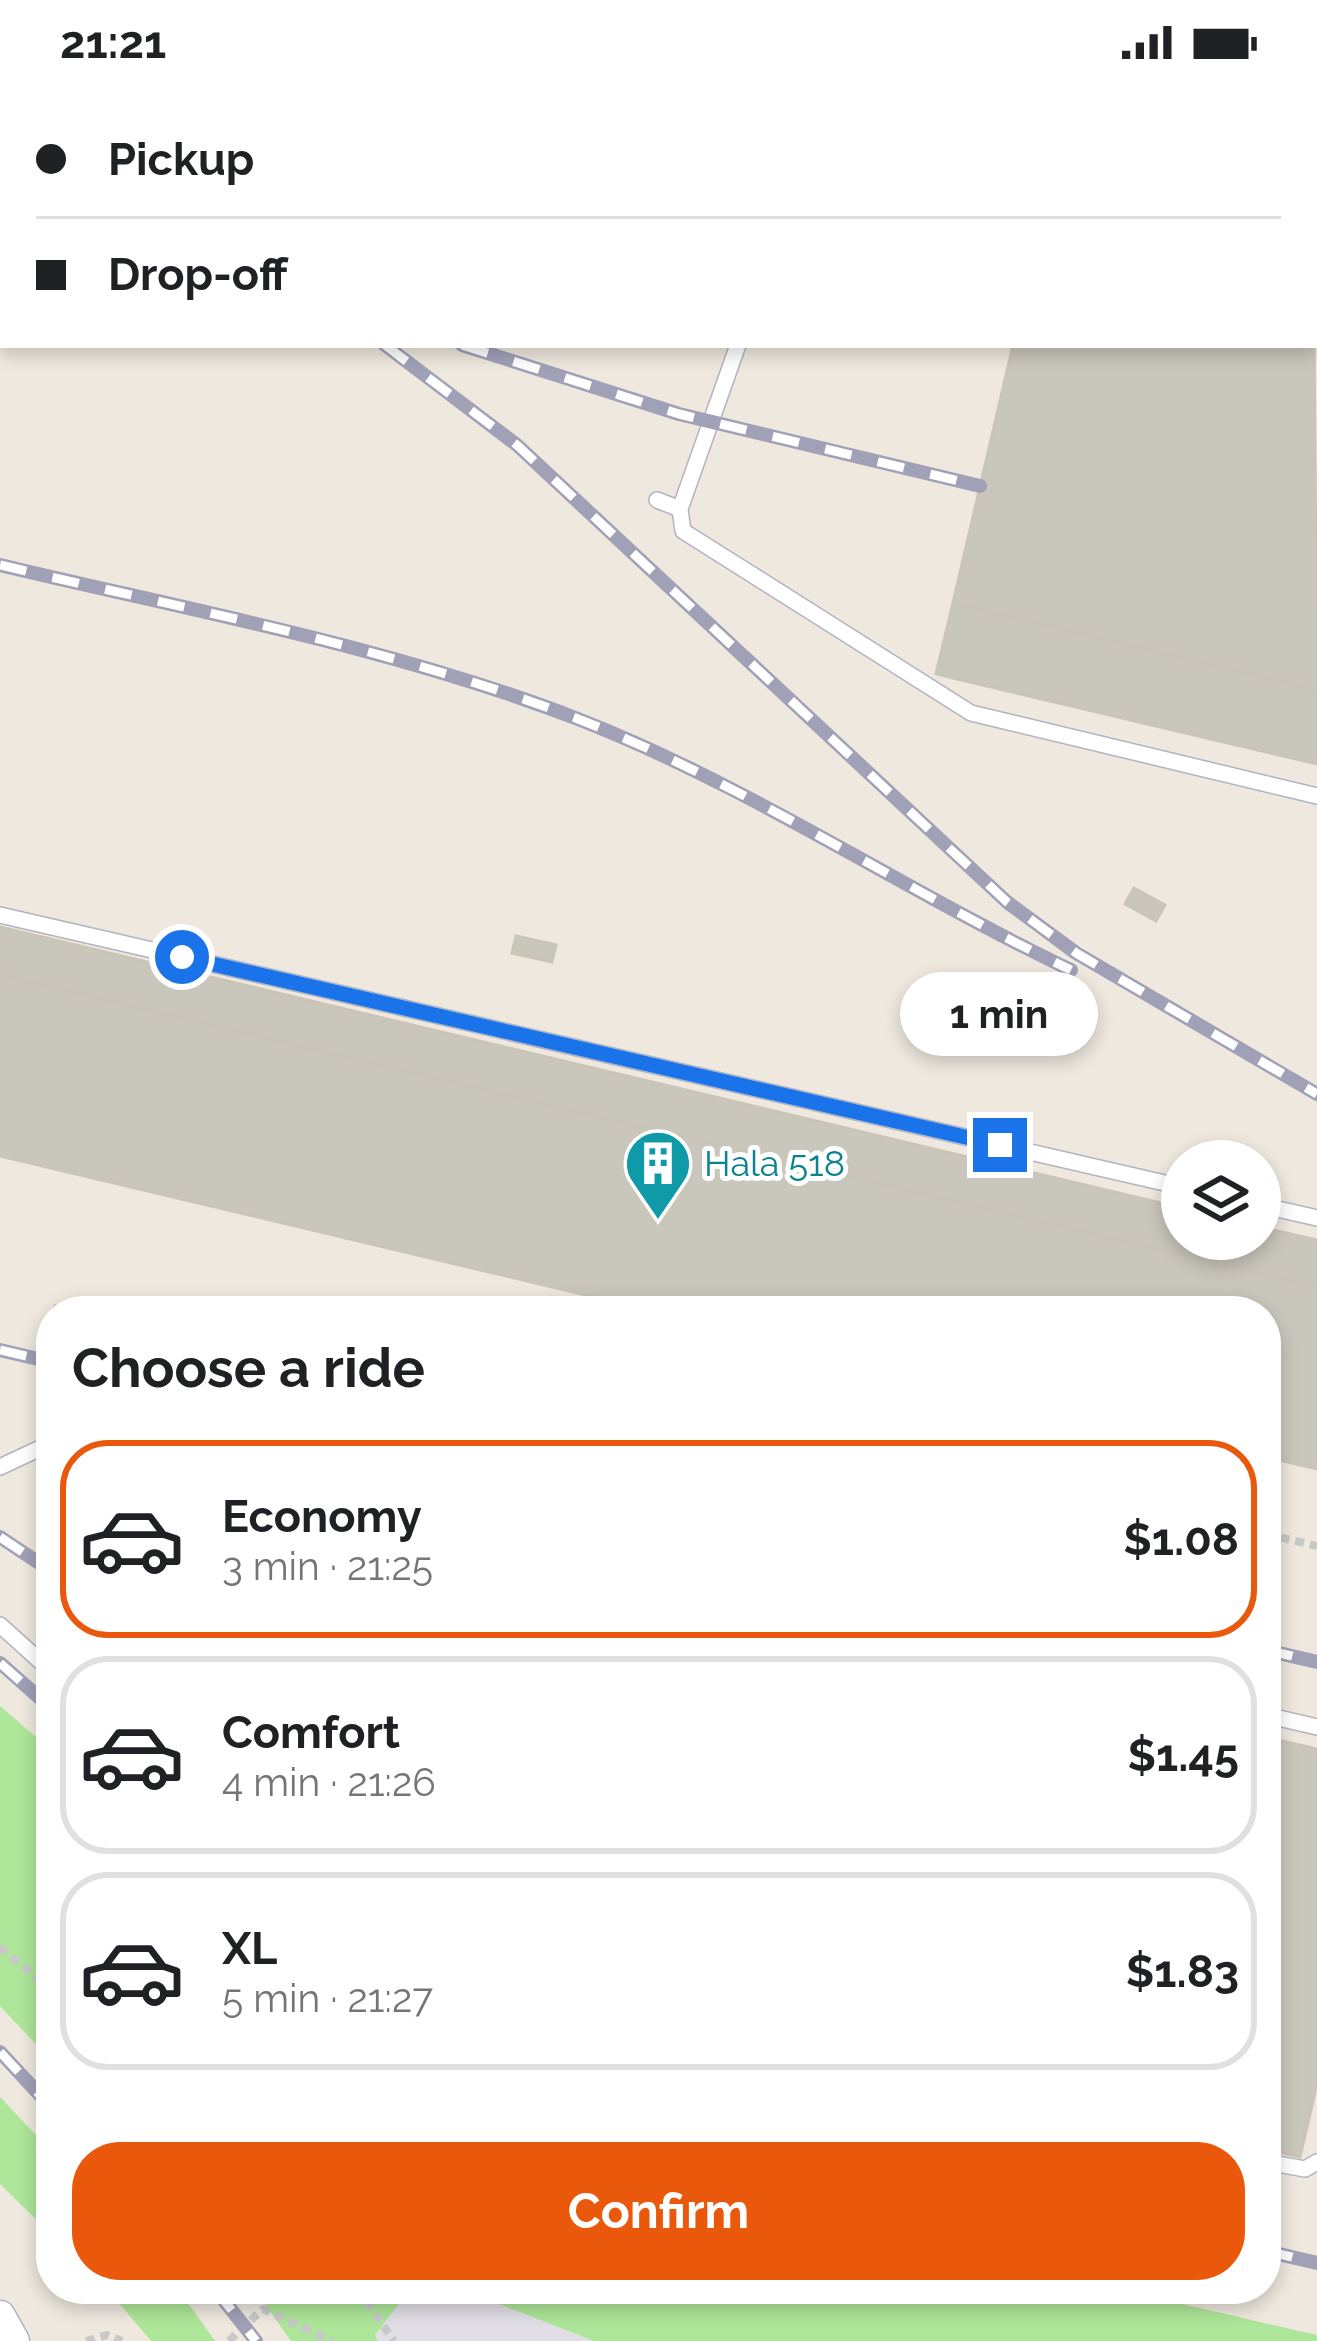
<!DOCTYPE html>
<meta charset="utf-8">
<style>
:root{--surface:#fff;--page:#f2f2f2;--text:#202124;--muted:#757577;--line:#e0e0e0;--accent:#ea580c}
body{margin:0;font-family:Raleway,sans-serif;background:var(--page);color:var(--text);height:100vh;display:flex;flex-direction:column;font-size:45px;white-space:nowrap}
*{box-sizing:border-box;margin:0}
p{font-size:39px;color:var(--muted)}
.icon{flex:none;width:66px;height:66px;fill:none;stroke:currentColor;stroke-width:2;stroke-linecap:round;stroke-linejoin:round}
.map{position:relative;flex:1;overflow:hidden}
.drawer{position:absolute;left:36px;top:1212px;width:1245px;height:1008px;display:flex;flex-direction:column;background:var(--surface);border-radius:48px;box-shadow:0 6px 18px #0003}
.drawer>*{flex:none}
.hud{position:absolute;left:0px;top:0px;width:1317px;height:264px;box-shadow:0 6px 18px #0003;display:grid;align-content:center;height:264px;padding:0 36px;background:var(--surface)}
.fabs{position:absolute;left:1161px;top:1056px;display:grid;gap:24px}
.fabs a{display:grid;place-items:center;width:120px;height:120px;border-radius:50%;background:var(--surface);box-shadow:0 6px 18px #0003;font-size:60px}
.end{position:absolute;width:54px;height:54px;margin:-27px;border:15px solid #1a73e8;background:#fff;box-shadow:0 0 0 6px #fff}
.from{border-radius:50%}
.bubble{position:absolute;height:84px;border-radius:42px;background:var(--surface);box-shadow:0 6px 18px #0003;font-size:39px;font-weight:700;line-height:84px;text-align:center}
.hud b{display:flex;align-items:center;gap:42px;height:114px;font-size:45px}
.hud b+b{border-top:3px solid var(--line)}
.hud i{width:30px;height:30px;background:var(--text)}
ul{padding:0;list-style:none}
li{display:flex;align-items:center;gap:36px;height:198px;margin:0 24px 18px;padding:0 12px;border:6px solid var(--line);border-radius:48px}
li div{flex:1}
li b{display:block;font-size:45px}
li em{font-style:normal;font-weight:700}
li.current{border-color:var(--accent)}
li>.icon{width:108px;height:108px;stroke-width:1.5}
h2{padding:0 36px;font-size:54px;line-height:144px}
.cta{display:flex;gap:24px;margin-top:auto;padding:24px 36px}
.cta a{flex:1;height:138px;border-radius:48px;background:var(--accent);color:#fff;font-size:48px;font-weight:700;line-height:138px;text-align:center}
.status{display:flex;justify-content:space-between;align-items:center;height:84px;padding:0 60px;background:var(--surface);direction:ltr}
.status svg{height:33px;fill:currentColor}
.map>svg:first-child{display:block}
</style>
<div class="status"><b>21:21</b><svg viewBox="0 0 49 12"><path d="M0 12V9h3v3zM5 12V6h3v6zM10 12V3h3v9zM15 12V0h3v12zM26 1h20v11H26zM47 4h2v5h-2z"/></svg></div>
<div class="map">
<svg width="1317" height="2257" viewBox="0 0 1317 2257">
<rect width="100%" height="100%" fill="#eee8de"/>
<path fill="#e1dee6" d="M410,2205H461L594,2257H378L375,2251Z"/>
<path fill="#ade698" d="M0,1622L51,1666V1976L0,1922Z
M0,2013L51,2067V2150L0,2100Z
M107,2205H178L215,2257H151Z
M254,2205H410L375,2251L378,2257H291Z
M461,2205H1117L1317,2251V2257H594Z"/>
<path fill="#c9c6bc" stroke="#cac5b7" stroke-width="3" d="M0,0H45L3,3V32Z
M1314,51L1317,52V129L1314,128Z
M1314,247L1317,606L953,519L1013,261H1314Z
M953,519L1317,606V680L936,590Z
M1134,804L1165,821L1156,837L1125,820Z
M0,843L1182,1124V1155H1260V1143L1317,1156V1203L0,891Z
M516,852L556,861L552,878L512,869Z
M0,891L1317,1203V1385L1266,1373V1227H653L0,1072Z
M1266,1653L1317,1665V2000L1300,2073L1266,2065Z"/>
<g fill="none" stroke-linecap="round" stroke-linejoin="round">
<defs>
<path id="service" d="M80,0L92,3
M1314,147H1317
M657,416L680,425L683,447L971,629L1317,712
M680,425L738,261
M0,831L1182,1103
M1260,1121L1317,1134
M0,1383L51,1359
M0,1541L51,1587
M1266,1631L1317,1643
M1266,2078L1305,2085L1317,2078"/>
<path id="minor" d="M0,2232L14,2257"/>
</defs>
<use href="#service" stroke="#b2b3c0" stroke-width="18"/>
<use href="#minor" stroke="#b2b3c0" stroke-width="33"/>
<path stroke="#c8c8c8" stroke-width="8" stroke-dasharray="9 6" stroke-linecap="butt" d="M56,1227L58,1221
M1266,1450L1317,1462
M0,1863L51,1906
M358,2205L394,2257
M86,2257L107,2251L122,2257
M229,2257L263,2225L332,2257"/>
<use href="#service" stroke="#fff" stroke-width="15"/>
<use href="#minor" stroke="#fff" stroke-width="30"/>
<defs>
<path id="rail" d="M0,104L3,105
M385,261L517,361L1007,818L1076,869L1317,1010
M462,261L679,330L980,402
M0,481C193,527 392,563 578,635C750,702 905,807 1071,886
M0,1266L51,1278
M0,1453L51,1487
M1266,1566L1317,1578
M0,1579L51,1624
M0,1968L51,2023
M1266,2167L1317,2179
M215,2205L256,2257"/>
</defs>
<use href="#rail" stroke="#a0a1b7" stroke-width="14"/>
<use href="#rail" stroke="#fff" stroke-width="9" stroke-dasharray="27" stroke-linecap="butt"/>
</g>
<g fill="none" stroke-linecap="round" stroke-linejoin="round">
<path stroke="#1a73e8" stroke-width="15" d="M182,873L1000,1061"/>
</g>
<defs>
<symbol id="building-pin" viewBox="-11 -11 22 30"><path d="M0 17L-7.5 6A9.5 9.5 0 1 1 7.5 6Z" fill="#0f9aa8" stroke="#fff"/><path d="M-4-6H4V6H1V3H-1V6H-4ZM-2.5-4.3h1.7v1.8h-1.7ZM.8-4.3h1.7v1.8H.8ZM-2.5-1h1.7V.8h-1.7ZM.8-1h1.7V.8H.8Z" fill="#fff"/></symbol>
</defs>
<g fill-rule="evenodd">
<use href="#building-pin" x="620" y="1041" width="76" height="104"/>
</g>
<g text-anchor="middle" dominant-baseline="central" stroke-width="10" stroke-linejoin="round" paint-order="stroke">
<g font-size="36" fill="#0d838f" stroke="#fff" text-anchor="start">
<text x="704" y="1079">Hala 518</text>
</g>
</g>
</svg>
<div class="fabs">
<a><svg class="icon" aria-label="layers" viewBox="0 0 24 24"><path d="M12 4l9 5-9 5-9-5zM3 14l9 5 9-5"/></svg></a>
</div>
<i class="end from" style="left:182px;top:873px"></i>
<i class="end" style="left:1000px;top:1061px"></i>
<div class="bubble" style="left:900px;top:888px;width:198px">1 min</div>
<div class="hud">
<b><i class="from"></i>Pickup</b>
<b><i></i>Drop-off</b>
</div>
<section class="drawer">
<h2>Choose a ride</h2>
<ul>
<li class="current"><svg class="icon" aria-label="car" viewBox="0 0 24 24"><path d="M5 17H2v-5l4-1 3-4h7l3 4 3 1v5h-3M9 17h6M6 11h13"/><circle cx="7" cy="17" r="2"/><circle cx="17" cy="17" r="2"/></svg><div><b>Economy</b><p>3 min · 21:25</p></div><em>$1.08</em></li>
<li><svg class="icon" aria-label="car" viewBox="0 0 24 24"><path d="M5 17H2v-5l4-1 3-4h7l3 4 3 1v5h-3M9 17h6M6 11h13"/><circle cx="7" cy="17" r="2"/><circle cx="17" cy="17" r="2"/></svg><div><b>Comfort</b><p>4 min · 21:26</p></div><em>$1.45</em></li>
<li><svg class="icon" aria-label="car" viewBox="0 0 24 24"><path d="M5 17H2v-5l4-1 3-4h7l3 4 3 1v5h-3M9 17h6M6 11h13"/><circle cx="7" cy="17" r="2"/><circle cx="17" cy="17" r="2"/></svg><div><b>XL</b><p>5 min · 21:27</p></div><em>$1.83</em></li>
</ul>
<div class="cta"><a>Confirm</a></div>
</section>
</div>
